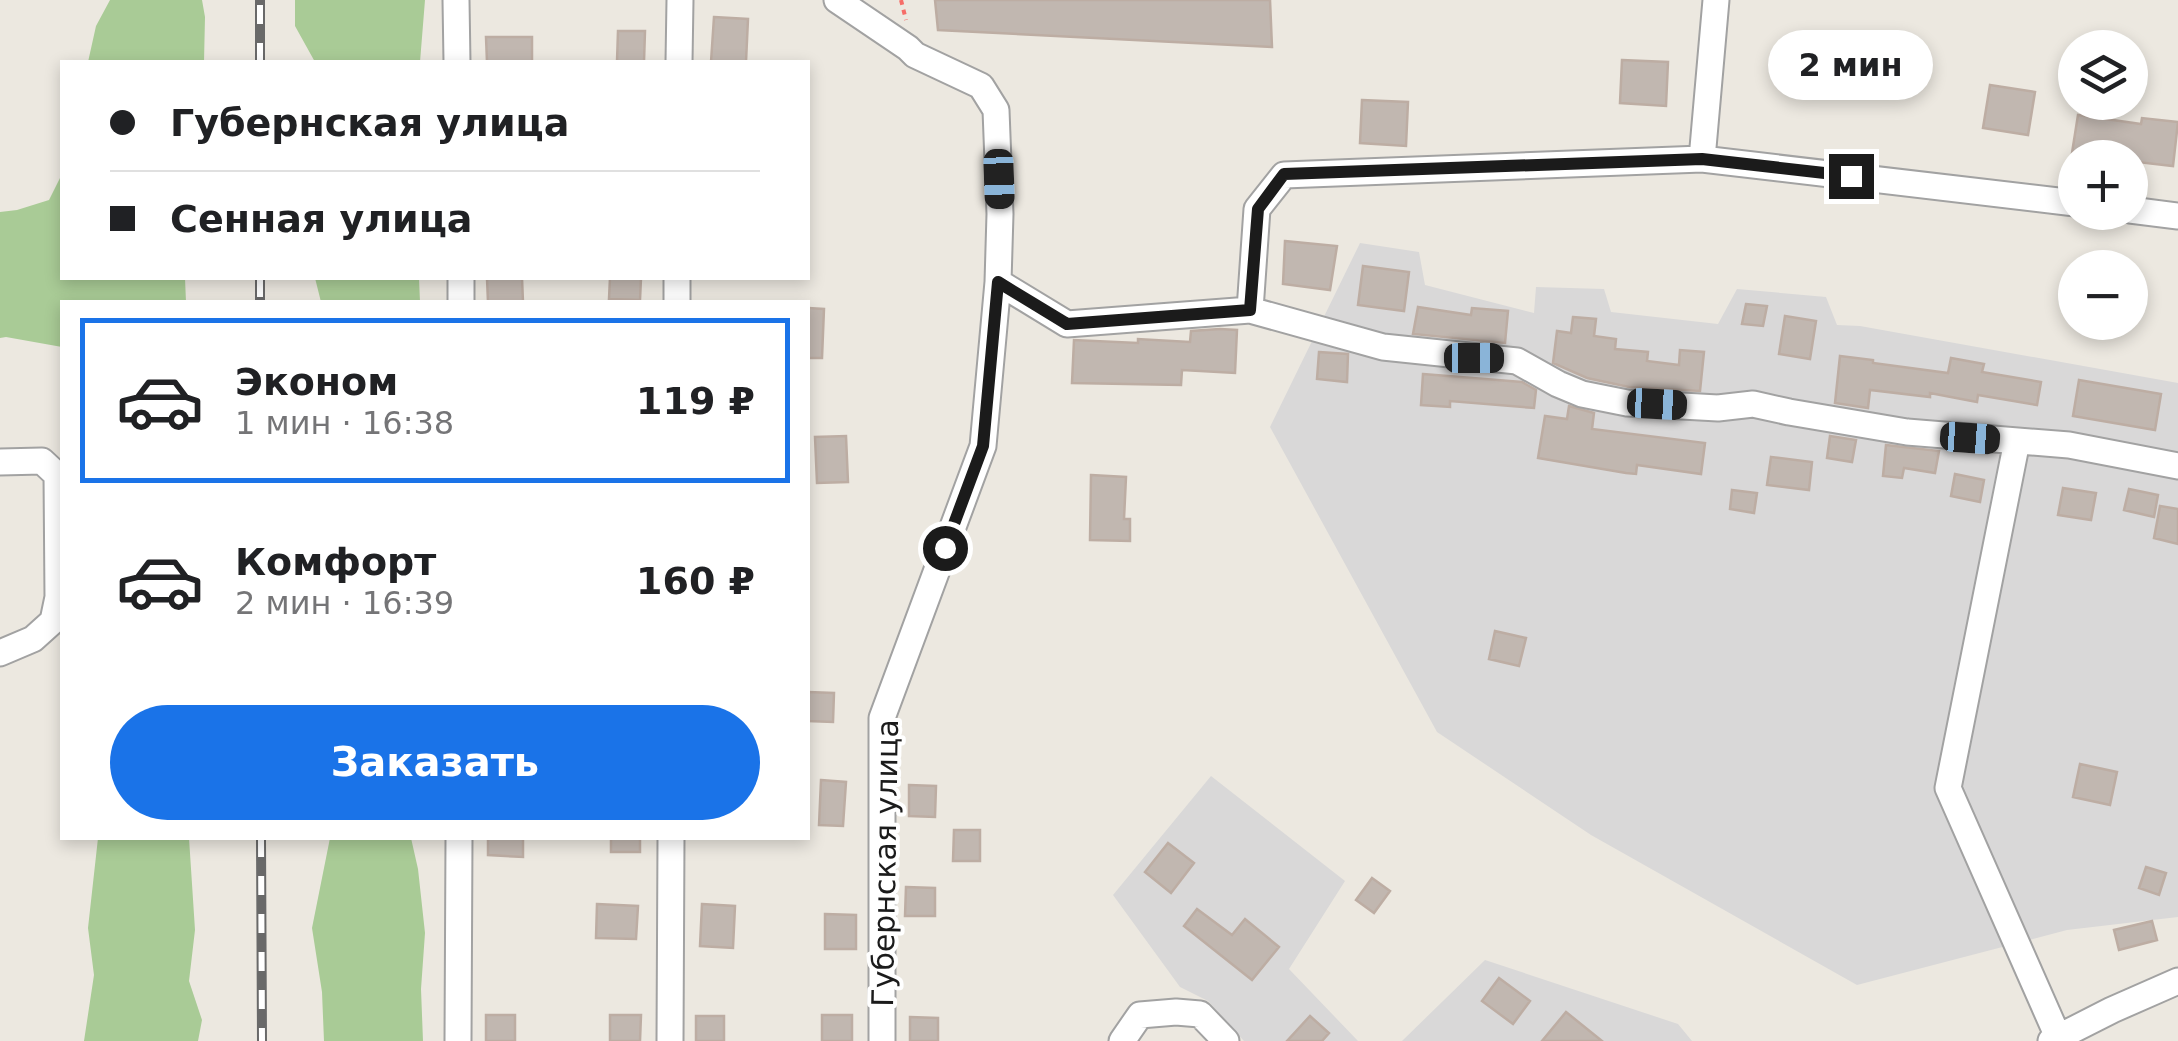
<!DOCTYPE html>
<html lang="ru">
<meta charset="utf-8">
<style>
:root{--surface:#fff;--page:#f6f6f6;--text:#202124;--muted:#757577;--line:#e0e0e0;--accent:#1a73e8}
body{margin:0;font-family:"DejaVu Sans",sans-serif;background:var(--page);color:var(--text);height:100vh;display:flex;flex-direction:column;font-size:38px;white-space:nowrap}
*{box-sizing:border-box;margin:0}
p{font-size:32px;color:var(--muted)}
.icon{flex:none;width:55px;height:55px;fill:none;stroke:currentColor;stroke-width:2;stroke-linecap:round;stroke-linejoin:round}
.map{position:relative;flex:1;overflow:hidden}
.sheet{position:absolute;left:60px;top:300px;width:750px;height:540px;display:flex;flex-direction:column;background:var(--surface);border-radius:0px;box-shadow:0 5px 15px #0003}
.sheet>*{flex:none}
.top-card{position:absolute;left:60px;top:60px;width:750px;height:220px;border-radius:0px;box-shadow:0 5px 15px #0003;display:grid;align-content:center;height:220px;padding:0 50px;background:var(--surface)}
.buttons{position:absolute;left:2058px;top:30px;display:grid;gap:20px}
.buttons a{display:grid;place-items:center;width:90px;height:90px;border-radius:50%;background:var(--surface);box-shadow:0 5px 15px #0003;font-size:50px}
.end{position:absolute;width:45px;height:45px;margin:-22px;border:12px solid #1b1b1b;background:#fff;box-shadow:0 0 0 5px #fff}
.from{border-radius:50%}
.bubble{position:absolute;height:70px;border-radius:35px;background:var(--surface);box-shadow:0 5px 15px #0003;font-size:32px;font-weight:800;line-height:70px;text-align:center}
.car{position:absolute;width:30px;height:60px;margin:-30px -15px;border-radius:12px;box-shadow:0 0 8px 2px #0007;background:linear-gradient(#222 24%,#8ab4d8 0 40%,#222 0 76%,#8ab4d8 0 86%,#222 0)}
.top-card b{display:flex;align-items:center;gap:35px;height:95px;font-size:38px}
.top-card b+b{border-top:2px solid var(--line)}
.top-card i{width:25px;height:25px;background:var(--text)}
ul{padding:18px 0 0;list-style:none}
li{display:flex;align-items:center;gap:30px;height:165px;margin:0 20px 15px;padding:0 30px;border:5px solid transparent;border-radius:0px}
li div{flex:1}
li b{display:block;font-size:38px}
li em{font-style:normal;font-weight:800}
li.on{border-color:var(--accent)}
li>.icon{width:90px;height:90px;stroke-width:1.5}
.cta{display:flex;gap:20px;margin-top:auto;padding:20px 50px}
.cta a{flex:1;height:115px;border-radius:60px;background:var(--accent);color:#fff;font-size:40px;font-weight:800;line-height:115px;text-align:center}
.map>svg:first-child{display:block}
</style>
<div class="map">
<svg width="2178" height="1041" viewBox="0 0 2178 1041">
<rect width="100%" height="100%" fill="#ece8e0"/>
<path fill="#d9d8d8" d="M1360,243L1419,252L1425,285L1534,313L1536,287L1604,289L1611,312L1718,324L1737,289L1826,297L1837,325L1860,326L2178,383V917L2067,930L1857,985L1591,835L1437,732L1270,427Z
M1211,776L1345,881L1289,969L1358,1041H1244L1208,1001L1180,987L1113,895Z
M1485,960L1678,1024L1692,1041H1402Z"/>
<path fill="#a9cb96" d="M110,0H202L205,17L204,62H88L96,26Z
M295,0H425L420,62H315L295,26Z
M62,174V278H185L186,302H62V347L6,337L0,338V212L17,210L49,200Z
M315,278H419L420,302H321Z
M98,838H189L195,930L189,981L202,1020L198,1041H84L94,975L88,928Z
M330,838H411L418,869L425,933L421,989L423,1041H324L322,992L312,928Z"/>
<path fill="#c1b7b0" stroke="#bdada3" stroke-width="2.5" d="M935,0H1270L1272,47L938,30Z
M714,17L748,19L746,62H711Z
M618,31H645L644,62H617Z
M486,37H532V62H487Z
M1622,60L1668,62L1666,106L1620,103Z
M1990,85L2035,92L2028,135L1983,128Z
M1362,100L1408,102L1406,146L1360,143Z
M2078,115L2141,124L2142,118L2178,122L2173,166L2137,162V158H2106L2072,153Z
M1285,241L1337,246L1330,290L1283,284Z
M1363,266L1409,272L1404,311L1358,305Z
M487,278H522L523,302H488Z
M610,278H641L640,300L609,299Z
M1746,304L1767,306L1763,326L1742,324Z
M1418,307L1471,315L1472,308L1508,311L1505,343L1413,334Z
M808,308L824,309L822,358H808Z
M1785,316L1816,321L1810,359L1779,354Z
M1573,317L1596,319L1594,336L1616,339L1615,349L1648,352L1647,361L1679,365L1680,350L1704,352L1700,391L1629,387L1587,378L1553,363L1557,331L1571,333Z
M1220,329L1237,330L1235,373L1182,370L1181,385L1072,383L1074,340L1138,343V339L1190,342L1191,331Z
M1319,352L1348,354L1347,382L1317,379Z
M1840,356L1873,360V363L1948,373L1951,358L1984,364L1982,372L2041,382L2037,405L1978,395L1977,402L1930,393V397L1870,390L1868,408L1835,403Z
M1423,374L1522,382L1536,390L1534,408L1450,401V407L1421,405Z
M2079,380L2161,394L2155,430L2073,416Z
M1569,406L1594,413L1592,429L1705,443L1701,474L1637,465L1636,474L1626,473L1538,458L1545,416L1567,419Z
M846,436L848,482L817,483L815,437Z
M1830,436L1856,440L1852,462L1827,458Z
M1886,445L1939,451L1935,473L1904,468L1902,478L1883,476Z
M1771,457L1812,462L1809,490L1767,485Z
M1955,474L1984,480L1980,502L1951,496Z
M1091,475L1126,477L1124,519H1130V541L1090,540Z
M2063,488L2096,493L2091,520L2058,515Z
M2129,489L2158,495L2154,517L2124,510Z
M1732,490L1757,493L1754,513L1730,509Z
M2160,506L2178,509V544L2154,538Z
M1495,631L1526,638L1519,666L1489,659Z
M808,692L834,693L833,722L808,721Z
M2080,764L2117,772L2110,805L2073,797Z
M821,780L846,782L843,826L819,825Z
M909,785L936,786L935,817L909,816Z
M954,830H980V861H953Z
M488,838H523V857L488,855Z
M611,838H640V852H611Z
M1168,843L1194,863L1171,893L1145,872Z
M2146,867L2166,873L2159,895L2139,888Z
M1372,878L1390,891L1374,913L1356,900Z
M906,887L935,888V916H905Z
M597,904L638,906L636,939L596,938Z
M702,904L735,906L733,948L700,946Z
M1197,909L1232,935L1245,919L1279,947L1252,980L1184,926Z
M825,914L856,915V949H825Z
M2152,921L2157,940L2119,950L2114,930Z
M1499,978L1530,1001L1513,1024L1482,1001Z
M1566,1012L1602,1041H1542Z
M486,1015H515V1041H486Z
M610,1015H641L640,1041H610Z
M822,1015H852V1041H822Z
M696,1016H724V1041H696Z
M1310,1016L1329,1033L1322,1041H1287Z
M910,1017L938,1018V1041H910Z"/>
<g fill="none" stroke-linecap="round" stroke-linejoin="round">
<defs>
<path id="minor" d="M456,0L457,62
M837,0L908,48L915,55L981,86L996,110L1000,214L998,282L1067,324L1250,310L1383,347L1517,361L1558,384L1582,394L1627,403L1718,408L1753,404L1789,412L1907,432L2069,445L2178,466
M679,62L680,0
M1702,159L1716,0
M2130,210L2178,216
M461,278V302
M677,302V278
M1250,310L1257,209L1284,175L1702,159L2075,203
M2017,441L1948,788L2058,1037
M0,462L42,461L57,475L58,597L53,621L33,639L0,653
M458,1041L459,838
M670,1041L671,838
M882,1041V718L983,446L998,282
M1122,1041L1140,1015L1176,1012L1200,1014L1226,1041
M2051,1041L2112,1010L2178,981"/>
</defs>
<use href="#minor" stroke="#a2a2a2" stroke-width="29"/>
<path stroke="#f66d68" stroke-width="4" stroke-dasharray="5 5" stroke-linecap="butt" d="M901,0L906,20"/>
<use href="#minor" stroke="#fff" stroke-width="25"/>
<defs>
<path id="rail" d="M260,62V0
M260,278V302
M261,838L262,1041"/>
</defs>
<use href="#rail" stroke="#696969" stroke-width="10"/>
<use href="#rail" stroke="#fff" stroke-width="6" stroke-dasharray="19" stroke-linecap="butt"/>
</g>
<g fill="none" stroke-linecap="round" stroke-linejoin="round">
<path stroke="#1b1b1b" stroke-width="12" d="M945,548L983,446L998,282L1067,324L1250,310L1258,209L1284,174L1702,159L1851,176"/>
</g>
<g text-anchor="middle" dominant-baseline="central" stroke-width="8" stroke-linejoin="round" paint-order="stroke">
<g font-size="30" fill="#1b1b1b" stroke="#fff">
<text transform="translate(885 863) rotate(-89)">Губернская улица</text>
</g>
</g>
</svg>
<div class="buttons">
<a><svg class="icon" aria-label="layers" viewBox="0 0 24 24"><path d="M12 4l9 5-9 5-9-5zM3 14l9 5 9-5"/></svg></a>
<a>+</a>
<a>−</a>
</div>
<i class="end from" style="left:945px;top:548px"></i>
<i class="end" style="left:1851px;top:176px"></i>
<div class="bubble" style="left:1768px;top:30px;width:165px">2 мин</div>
<i class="car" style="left:999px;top:179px;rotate:178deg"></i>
<i class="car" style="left:1474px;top:358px;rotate:90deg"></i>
<i class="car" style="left:1657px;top:404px;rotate:93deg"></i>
<i class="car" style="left:1970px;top:438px;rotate:94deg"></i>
<div class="top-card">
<b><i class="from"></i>Губернская улица</b>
<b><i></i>Сенная улица</b>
</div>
<section class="sheet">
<ul>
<li class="on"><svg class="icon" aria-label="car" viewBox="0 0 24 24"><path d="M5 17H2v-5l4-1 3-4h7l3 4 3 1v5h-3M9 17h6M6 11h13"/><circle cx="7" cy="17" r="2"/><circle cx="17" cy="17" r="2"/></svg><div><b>Эконом</b><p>1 мин · 16:38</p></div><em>119 ₽</em></li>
<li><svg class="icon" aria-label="car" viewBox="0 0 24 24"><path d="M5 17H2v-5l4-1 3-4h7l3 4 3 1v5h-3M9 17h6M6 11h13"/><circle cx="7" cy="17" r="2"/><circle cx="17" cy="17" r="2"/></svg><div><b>Комфорт</b><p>2 мин · 16:39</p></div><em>160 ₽</em></li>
</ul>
<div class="cta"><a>Заказать</a></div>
</section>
</div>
